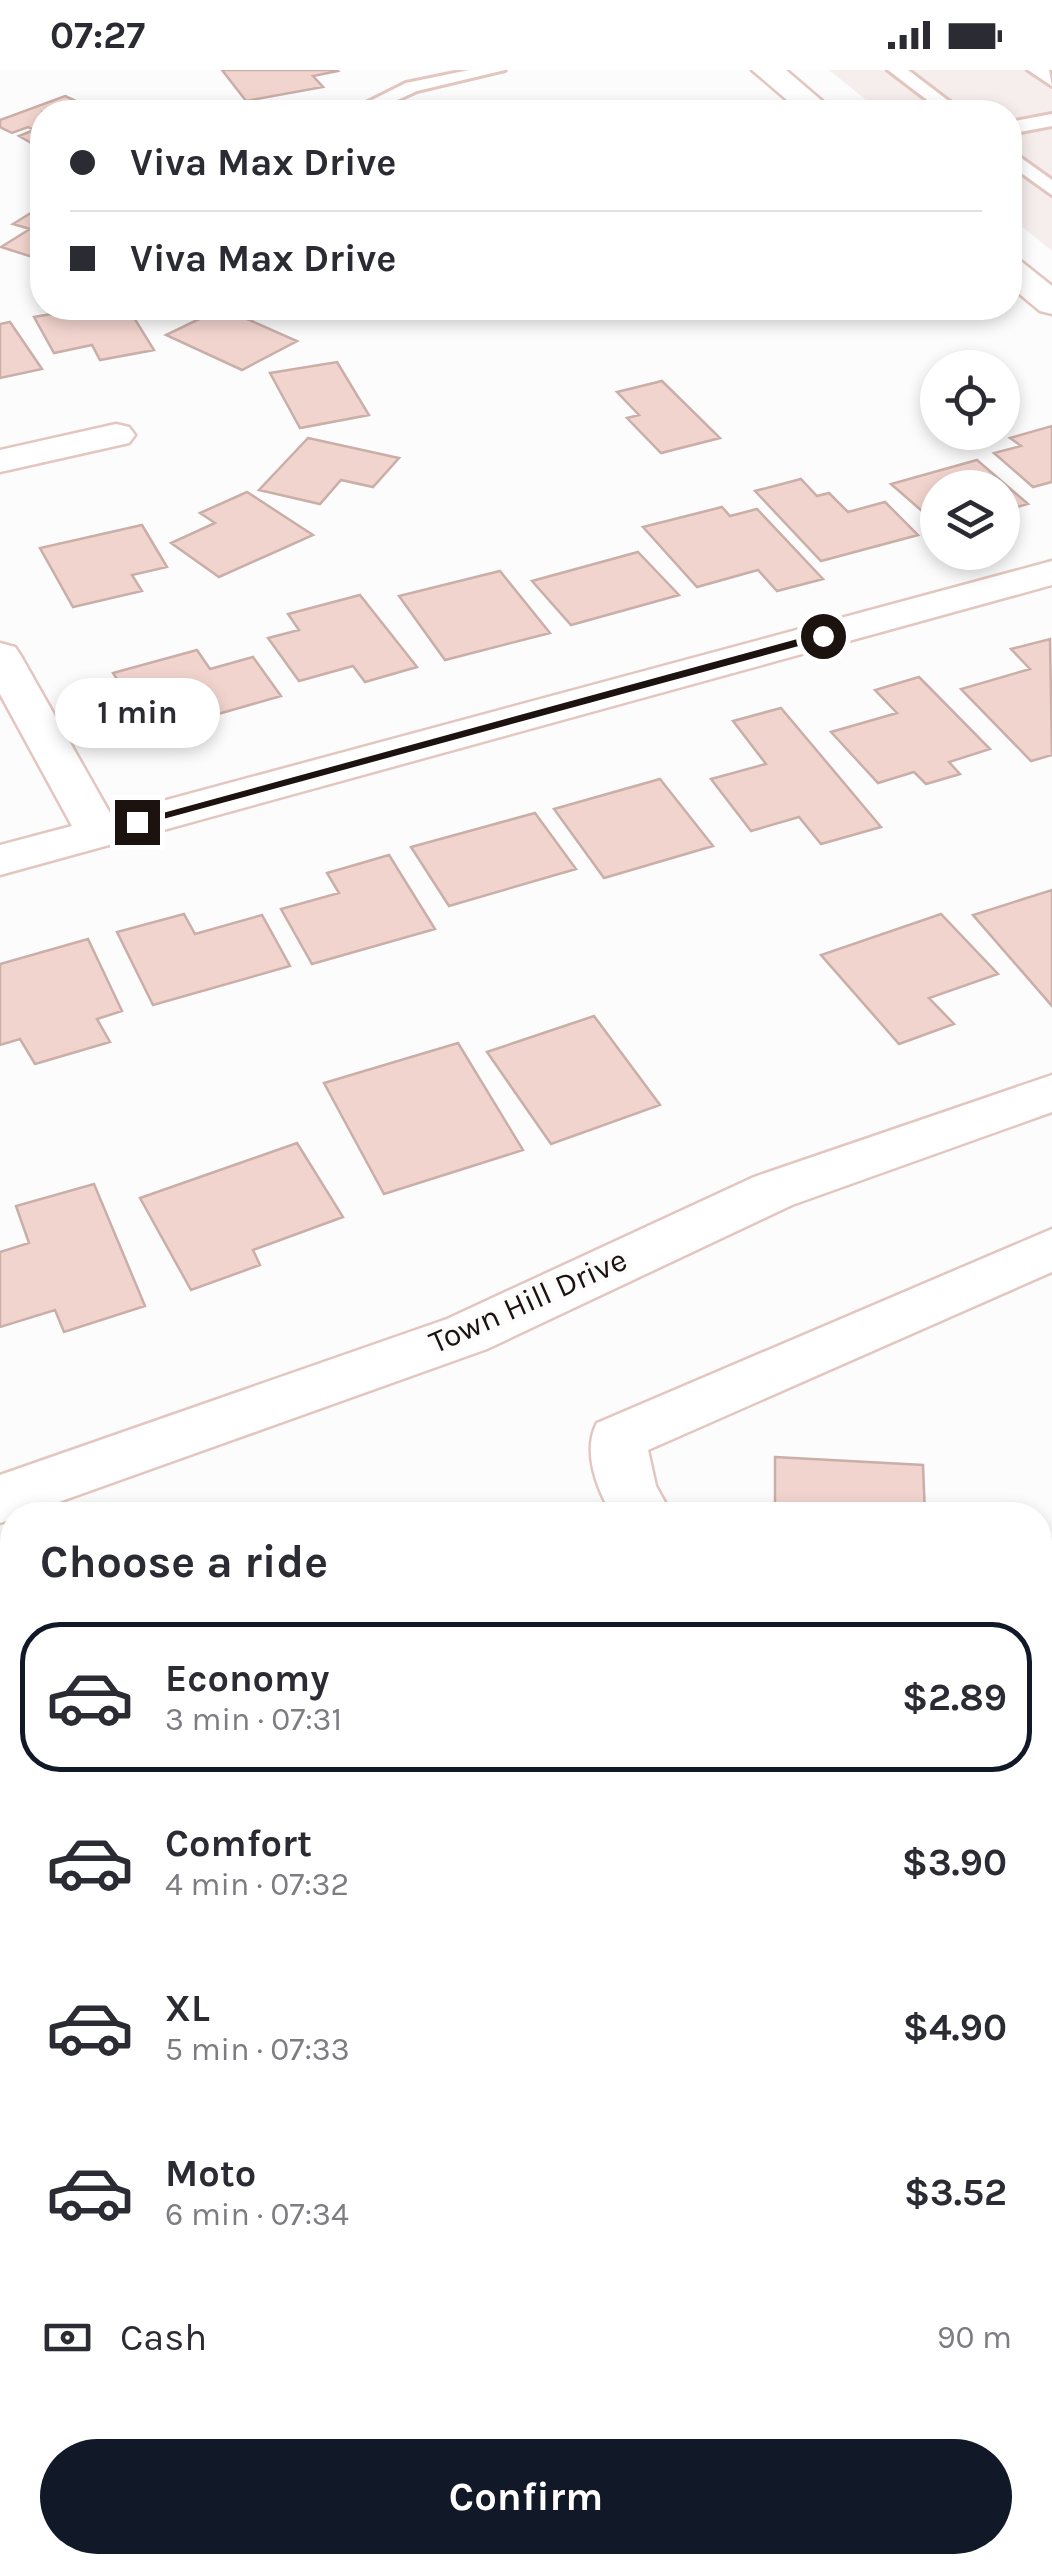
<!DOCTYPE html>
<meta charset="utf-8">
<style>
:root{--surface:#fff;--page:#f2f2f3;--text:#2b2b33;--muted:#7c7c81;--line:#e1e1e2;--accent:#111827}
body{margin:0;font-family:Karla,sans-serif;background:var(--page);color:var(--text);height:100vh;display:flex;flex-direction:column;font-size:38px;white-space:nowrap}
*{box-sizing:border-box;margin:0}
p{font-size:32px;color:var(--muted)}
.icon{flex:none;width:55px;height:55px;fill:none;stroke:currentColor;stroke-width:2;stroke-linecap:round;stroke-linejoin:round}
.map{position:relative;flex:1;overflow:hidden}
.panel{position:absolute;left:0px;top:1432px;width:1052px;height:1072px;display:flex;flex-direction:column;background:var(--surface);border-radius:40px 40px 0 0;box-shadow:0 5px 15px #0003}
.panel>*{flex:none}
.banner{position:absolute;left:30px;top:30px;width:992px;height:220px;border-radius:40px;box-shadow:0 5px 15px #0003;display:grid;align-content:center;height:220px;padding:0 40px;background:var(--surface)}
.fabs{position:absolute;left:920px;top:280px;display:grid;gap:20px}
.fabs a{display:grid;place-items:center;width:100px;height:100px;border-radius:50%;background:var(--surface);box-shadow:0 5px 15px #0003;font-size:50px}
.end{position:absolute;width:45px;height:45px;margin:-22px;border:12px solid #1c1210;background:#fff;box-shadow:0 0 0 5px #fff}
.from{border-radius:50%}
.bubble{position:absolute;height:70px;border-radius:35px;background:var(--surface);box-shadow:0 5px 15px #0003;font-size:32px;font-weight:700;line-height:70px;text-align:center}
.banner b{display:flex;align-items:center;gap:35px;height:95px;font-size:38px}
.banner b+b{border-top:2px solid var(--line)}
.banner i{width:25px;height:25px;background:var(--text)}
ul{padding:0;list-style:none}
li{display:flex;align-items:center;gap:30px;height:150px;margin:0 20px 15px;padding:0 20px;border:5px solid transparent;border-radius:40px}
li div{flex:1}
li b{display:block;font-size:38px}
li em{font-style:normal;font-weight:700}
li.current{border-color:var(--accent)}
li>.icon{width:90px;height:90px;stroke-width:1.5}
h2{padding:0 40px;font-size:45px;line-height:120px}
.pay{display:flex;align-items:center;gap:25px;height:110px;padding:0 40px;font-size:38px}
.pay p{margin-inline-start:auto}
.cta{display:flex;gap:20px;margin-top:auto;padding:20px 40px}
.cta a{flex:1;height:115px;border-radius:60px;background:var(--accent);color:#fff;font-size:40px;font-weight:700;line-height:115px;text-align:center}
.status{display:flex;justify-content:space-between;align-items:center;height:70px;padding:0 50px;background:var(--surface);direction:ltr}
.status svg{height:28px;fill:currentColor}
.map>svg:first-child{display:block}
</style>
<div class="status"><b>07:27</b><svg viewBox="0 0 49 12"><path d="M0 12V9h3v3zM5 12V6h3v6zM10 12V3h3v9zM15 12V0h3v12zM26 1h20v11H26zM47 4h2v5h-2z"/></svg></div>
<div class="map">
<svg width="1052" height="2503" viewBox="0 0 1052 2503">
<rect width="100%" height="100%" fill="#fcfcfc"/>
<path fill="#f6eeec" d="M829,0H1052V181L1010,147V42H881Z"/>
<path fill="#f1d4cd" stroke="#caaea8" stroke-width="2.5" d="M222,0H337L338,1L313,6L323,17L246,31Z
M65,26L99,42H42V79L19,66L34,60L28,57L12,63L0,57V50Z
M42,136V190L1,177L30,159L13,154Z
M86,238H128L154,280L100,290L92,275L54,283L34,247Z
M222,238L297,271L242,300L166,265Z
M10,252L42,299L0,308V254Z
M337,292L369,345L300,358L270,303Z
M662,311L720,368L661,383L627,348L639,345L617,322Z
M1052,356V412L1033,417L994,383L1021,376L1010,368Z
M308,368L399,388L373,417L341,410L320,434L259,420Z
M977,390L1028,434L1002,441V418H938V455L891,414Z
M801,409L817,426L829,423L848,442L885,432L918,465L821,491L755,421Z
M247,422L313,465L219,507L171,473L215,453L200,443Z
M722,437L730,446L757,439L823,509L777,521L758,500L697,517L643,457Z
M142,455L167,497L132,505L142,521L73,537L40,478Z
M638,482L679,525L571,555L532,511Z
M500,501L550,563L445,590L399,526Z
M360,525L417,597L365,612L353,596L299,611L268,568L299,560L288,544Z
M1050,569L1052,685L1031,691L961,619L1030,599L1011,579Z
M197,580L210,599L253,587L281,626L152,663L113,603Z
M919,607L990,679L949,692L960,704L926,714L914,702L878,713L831,662L897,643L875,620Z
M781,638L881,757L821,774L799,747L751,761L711,709L766,694L733,651Z
M660,709L713,776L604,808L554,739Z
M535,743L576,799L449,836L411,777Z
M389,785L435,859L312,894L281,839L339,823L327,803Z
M1052,820V936L973,845Z
M184,844L195,864L262,845L290,896L153,935L117,862Z
M941,844L998,904L929,928L954,954L899,974L821,885Z
M88,869L122,941L97,949L110,972L35,994L20,969L0,975V894Z
M594,946L660,1035L551,1074L487,982Z
M458,973L523,1080L384,1124L324,1013Z
M297,1073L343,1147L253,1180L260,1195L191,1220L140,1128Z
M94,1114L145,1236L64,1262L55,1240L0,1257V1182L29,1173L16,1136Z
M775,1387L923,1395L925,1445H775Z
M1040,1637L1052,1638V1777L1040,1776Z
M720,2492H890V2503H718Z"/>
<g fill="none" stroke-linecap="round" stroke-linejoin="round">
<defs>
<path id="service" d="M469,0H505L417,21L371,42H348L406,13Z
M888,0H908L963,42H943Z
M1028,0H1049L1052,16Z
M1052,44V56L1010,64V52Z
M1010,80L1052,110V125L1010,95Z"/>
<path id="minor" d="M752,0H786L835,42H801Z
M1010,189L1022,192L1052,216V244L1040,241L1010,216Z
M116,354L129,357L135,365L129,373L0,402V380Z
M1052,491V515L0,805V775L72,756L0,624V573L15,577L21,586L111,745Z
M1052,1005V1042L792,1135L487,1279L0,1453V1405L447,1249L754,1107Z
M1052,1159V1202L648,1380L656,1416L672,1445H612C597,1419 582,1381 597,1353Z
M0,1807L12,1812V1891L0,1887Z
M1040,2059L1052,2064V2151L1040,2146Z"/>
</defs>
<use href="#service" stroke="#e3c6c0" stroke-width="6"/>
<use href="#minor" stroke="#e3c6c0" stroke-width="5"/>
<use href="#service" fill="#fff" fill-rule="evenodd"/>
<use href="#minor" fill="#fff" fill-rule="evenodd"/>
</g>
<path fill="#1c1210" d="M823,562L828,568L141,755L130,752Z"/>
<g text-anchor="middle" dominant-baseline="central" stroke-width="8" stroke-linejoin="round" paint-order="stroke">
<g font-size="32" fill="#1c1210" stroke="#fcfcfc">
<text transform="translate(528 1231) rotate(-24)">Town Hill Drive</text>
</g>
</g>
</svg>
<div class="fabs">
<a><svg class="icon" aria-label="locate" viewBox="0 0 24 24"><circle cx="12" cy="12" r="6"/><path d="M12 2v4M12 18v4M2 12h4M18 12h4"/></svg></a>
<a><svg class="icon" aria-label="layers" viewBox="0 0 24 24"><path d="M12 4l9 5-9 5-9-5zM3 14l9 5 9-5"/></svg></a>
</div>
<i class="end from" style="left:823px;top:566px"></i>
<i class="end" style="left:137px;top:752px"></i>
<div class="bubble" style="left:55px;top:608px;width:165px">1 min</div>
<div class="banner">
<b><i class="from"></i>Viva Max Drive</b>
<b><i></i>Viva Max Drive</b>
</div>
<section class="panel">
<h2>Choose a ride</h2>
<ul>
<li class="current"><svg class="icon" aria-label="car" viewBox="0 0 24 24"><path d="M5 17H2v-5l4-1 3-4h7l3 4 3 1v5h-3M9 17h6M6 11h13"/><circle cx="7" cy="17" r="2"/><circle cx="17" cy="17" r="2"/></svg><div><b>Economy</b><p>3 min · 07:31</p></div><em>$2.89</em></li>
<li><svg class="icon" aria-label="car" viewBox="0 0 24 24"><path d="M5 17H2v-5l4-1 3-4h7l3 4 3 1v5h-3M9 17h6M6 11h13"/><circle cx="7" cy="17" r="2"/><circle cx="17" cy="17" r="2"/></svg><div><b>Comfort</b><p>4 min · 07:32</p></div><em>$3.90</em></li>
<li><svg class="icon" aria-label="car" viewBox="0 0 24 24"><path d="M5 17H2v-5l4-1 3-4h7l3 4 3 1v5h-3M9 17h6M6 11h13"/><circle cx="7" cy="17" r="2"/><circle cx="17" cy="17" r="2"/></svg><div><b>XL</b><p>5 min · 07:33</p></div><em>$4.90</em></li>
<li><svg class="icon" aria-label="car" viewBox="0 0 24 24"><path d="M5 17H2v-5l4-1 3-4h7l3 4 3 1v5h-3M9 17h6M6 11h13"/><circle cx="7" cy="17" r="2"/><circle cx="17" cy="17" r="2"/></svg><div><b>Moto</b><p>6 min · 07:34</p></div><em>$3.52</em></li>
</ul>
<div class="pay"><svg class="icon" aria-label="cash" viewBox="0 0 24 24"><path d="M3 7h18v10H3z"/><circle cx="12" cy="12" r="2"/></svg>Cash<p>90 m</p></div>
<div class="cta"><a>Confirm</a></div>
</section>
</div>
